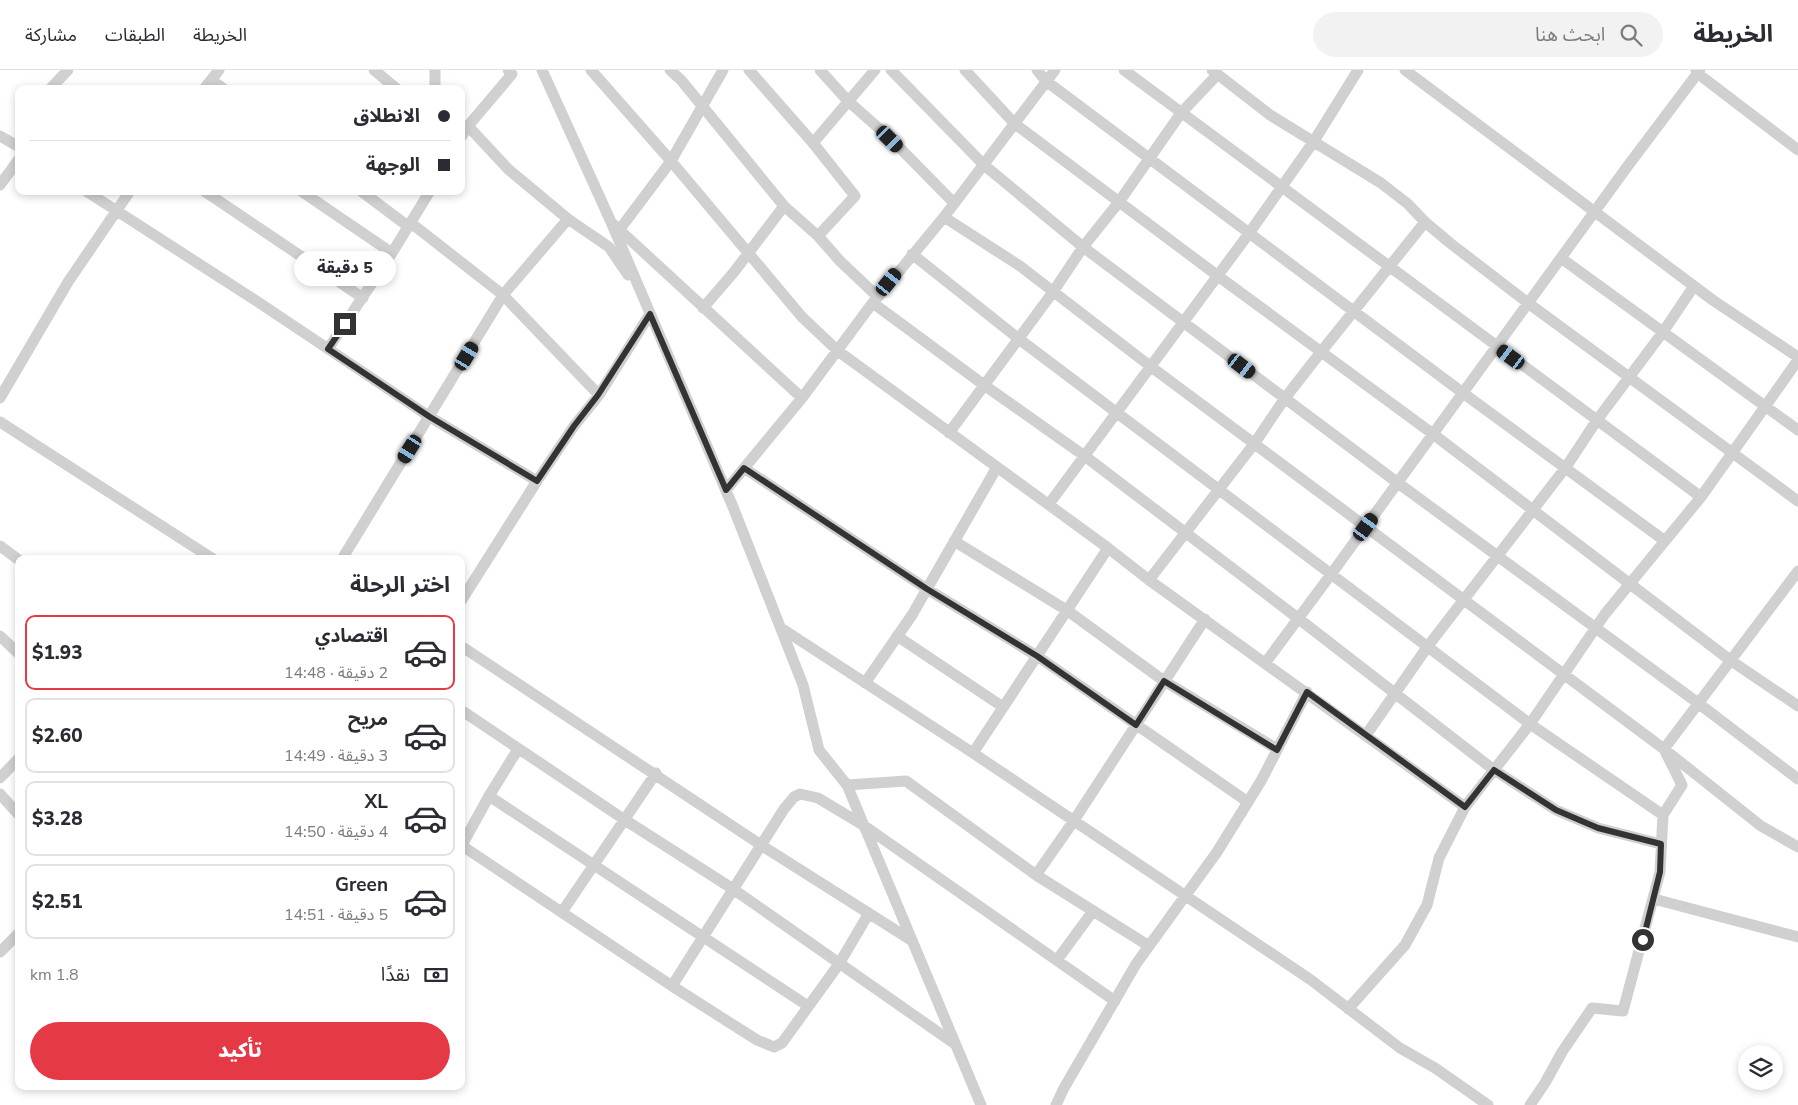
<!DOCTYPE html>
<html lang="ar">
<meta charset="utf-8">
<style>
:root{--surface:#fff;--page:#f2f2f3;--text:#2b2b33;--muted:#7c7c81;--line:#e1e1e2;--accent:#e63946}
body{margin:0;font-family:"Nunito Sans","Noto Sans Arabic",sans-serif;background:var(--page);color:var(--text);direction:rtl;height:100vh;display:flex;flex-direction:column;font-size:19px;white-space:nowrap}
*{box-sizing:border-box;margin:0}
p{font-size:16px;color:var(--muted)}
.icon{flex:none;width:28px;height:28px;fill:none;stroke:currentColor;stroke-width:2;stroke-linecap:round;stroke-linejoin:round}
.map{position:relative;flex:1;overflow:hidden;direction:ltr}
.details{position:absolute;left:15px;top:485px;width:450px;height:535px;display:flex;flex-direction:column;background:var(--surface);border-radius:10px;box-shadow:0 2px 8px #0003;direction:rtl}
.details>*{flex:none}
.top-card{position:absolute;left:15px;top:15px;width:450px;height:110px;border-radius:10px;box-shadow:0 2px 8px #0003;direction:rtl;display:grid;align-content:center;height:110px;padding:0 15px;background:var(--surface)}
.fabs{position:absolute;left:1738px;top:975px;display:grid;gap:10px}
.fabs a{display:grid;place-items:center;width:45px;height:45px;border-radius:50%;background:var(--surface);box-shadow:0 2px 8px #0003;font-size:25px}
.end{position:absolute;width:22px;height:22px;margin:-11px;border:6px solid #333;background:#fff;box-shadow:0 0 0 2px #fff}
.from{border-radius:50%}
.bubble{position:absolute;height:35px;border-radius:18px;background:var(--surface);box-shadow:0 2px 8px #0003;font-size:16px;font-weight:800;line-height:35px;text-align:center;direction:rtl}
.car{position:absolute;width:15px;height:30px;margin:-15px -8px;border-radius:6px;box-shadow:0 0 4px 1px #0007;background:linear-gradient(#222 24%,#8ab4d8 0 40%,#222 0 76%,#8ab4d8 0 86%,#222 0)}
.top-card b{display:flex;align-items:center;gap:18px;height:48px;font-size:19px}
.top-card b+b{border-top:1px solid var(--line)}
.top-card i{width:12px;height:12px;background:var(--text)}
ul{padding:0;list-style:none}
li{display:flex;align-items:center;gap:15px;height:75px;margin:0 10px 8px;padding:0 5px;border:2px solid var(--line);border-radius:10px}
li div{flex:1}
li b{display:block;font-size:19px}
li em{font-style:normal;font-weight:800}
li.active{border-color:var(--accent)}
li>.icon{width:45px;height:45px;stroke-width:1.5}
h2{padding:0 15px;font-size:22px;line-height:60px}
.pay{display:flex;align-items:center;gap:12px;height:55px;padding:0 15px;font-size:19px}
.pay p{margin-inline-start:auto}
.action{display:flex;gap:10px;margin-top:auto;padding:10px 15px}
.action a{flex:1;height:58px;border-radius:30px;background:var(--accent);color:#fff;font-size:20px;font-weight:800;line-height:58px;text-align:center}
header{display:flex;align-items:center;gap:30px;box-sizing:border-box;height:70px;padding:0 25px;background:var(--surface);border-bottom:1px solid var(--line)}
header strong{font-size:24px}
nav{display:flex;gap:28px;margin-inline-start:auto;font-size:18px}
.search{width:350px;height:45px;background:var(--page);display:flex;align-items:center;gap:12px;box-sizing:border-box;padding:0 18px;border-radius:28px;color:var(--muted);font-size:19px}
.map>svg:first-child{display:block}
</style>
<header>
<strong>الخريطة</strong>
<div class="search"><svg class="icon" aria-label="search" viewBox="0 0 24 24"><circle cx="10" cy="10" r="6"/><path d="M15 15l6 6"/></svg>ابحث هنا</div>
<nav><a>الخريطة</a><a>الطبقات</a><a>مشاركة</a></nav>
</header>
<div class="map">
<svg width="1798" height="1035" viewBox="0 0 1798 1035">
<rect width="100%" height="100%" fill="#fff"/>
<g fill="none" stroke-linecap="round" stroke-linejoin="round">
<path stroke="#d0d0d0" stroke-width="11" d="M374,0L397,19
M435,0V19
M542,0L611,152L733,437L803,615L819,680L847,715L981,1035
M591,0L671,91L802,247L838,281L1108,478L1149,510L1465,737
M670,0L681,10L784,136L818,166L840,191L878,227L944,147L1055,0
M749,0L813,73L855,126L818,166
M820,0L848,31L891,69L954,133
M891,0L984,95L1083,177L1398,413L1698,633L1798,709
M965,0L1015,54L1218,206L1433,364L1730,590L1798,636
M1037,0L1046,11L1463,323L1665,471
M1124,0L1701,427
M1212,0L1270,45L1381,113L1408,134L1425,152L1450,173L1528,233L1798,431
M1405,0L1714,231L1798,287
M1696,0L1697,3L1798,80
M211,10L224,19
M50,19L68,0
M204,19L219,0
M468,56L508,99L568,149L609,177L628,205
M0,66L19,77
M461,67L468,56L512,4L508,0
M813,73L875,0
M0,115L19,89
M86,121L258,232L430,347L537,411
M204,121L363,228
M301,121L392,183
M361,121L409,157
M944,147L1020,196L1150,296L1664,679L1761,756L1798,777
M411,153L503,225L599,325
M612,153L802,328
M620,159L671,91L723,0
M912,184L1019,269L1530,654L1663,745
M1561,188L1798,360
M873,233L984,315L1086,387L1299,549L1494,700L1556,740L1598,758L1661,774
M703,238L734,202L784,136
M328,279L392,183L430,121
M0,328L68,212L130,121
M0,352L213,489
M949,363L1053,222L1083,177L1119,132L1181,43L1217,5
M744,398L927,519L1037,586L1248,732
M726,420L802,328L877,227
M1049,434L1250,162L1314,71L1358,0
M954,471L1068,541L1164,611L1277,679
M0,476L19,490
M342,489L503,225L568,149
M1149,510L1254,374L1285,328L1321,282L1425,152
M461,531L537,411L574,356L599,325L650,244
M781,558L973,683L1311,910L1400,978L1435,998L1488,1035
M0,566L19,584
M897,566L1003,637
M461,576L761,775L911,870
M1266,592L1332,503L1627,97L1700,0
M865,613L912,545L997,397
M461,640L625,750L733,819L955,974
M1366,665L1428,576L1566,397L1597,350L1663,262L1694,216
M973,683L1108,478
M0,708L19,688
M847,715L906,711L1036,805L1149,876
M0,724L19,745
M489,726L808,936
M461,775L672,916L757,970L774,977L782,973L839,894L869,843
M462,775L489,726L518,679
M1036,805L1073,752L1205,549
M1654,829L1798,867
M562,842L656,703
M0,882L19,863
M1057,890L1093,841
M672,916L784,739L794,727L800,724L818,728L863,755L1115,931
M1348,939L1405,875L1427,835L1439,788L1465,737L1530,654L1605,544L1701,427L1798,290
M1056,1035L1064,1018L1136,894L1217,782L1261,711L1307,622
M1530,1035L1545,1013L1562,982L1592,938L1623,941L1660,802L1663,745L1682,715L1664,679L1798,501"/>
</g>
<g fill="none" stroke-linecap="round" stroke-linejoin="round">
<path stroke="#333" stroke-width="6" d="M345,254L328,279L430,347L537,411L574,356L598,325L650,244L726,420L744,398L927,519L1037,586L1136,655L1164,611L1277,680L1307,622L1465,737L1494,700L1556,740L1598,758L1661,774L1660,802L1643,870"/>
</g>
</svg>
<div class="fabs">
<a><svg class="icon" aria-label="layers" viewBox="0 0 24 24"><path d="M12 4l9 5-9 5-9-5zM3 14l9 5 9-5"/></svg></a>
</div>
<i class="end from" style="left:1643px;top:870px"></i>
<i class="end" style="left:345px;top:254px"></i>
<div class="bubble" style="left:294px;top:181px;width:102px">5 دقيقة</div>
<i class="car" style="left:890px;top:69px;rotate:135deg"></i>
<i class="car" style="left:889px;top:212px;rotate:39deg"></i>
<i class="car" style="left:467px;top:286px;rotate:31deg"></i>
<i class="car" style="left:1511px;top:287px;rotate:306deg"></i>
<i class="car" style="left:1242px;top:296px;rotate:127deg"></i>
<i class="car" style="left:410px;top:379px;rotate:212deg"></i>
<i class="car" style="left:1366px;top:457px;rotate:36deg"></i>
<div class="top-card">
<b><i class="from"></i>الانطلاق</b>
<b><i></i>الوجهة</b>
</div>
<section class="details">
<h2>اختر الرحلة</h2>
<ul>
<li class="active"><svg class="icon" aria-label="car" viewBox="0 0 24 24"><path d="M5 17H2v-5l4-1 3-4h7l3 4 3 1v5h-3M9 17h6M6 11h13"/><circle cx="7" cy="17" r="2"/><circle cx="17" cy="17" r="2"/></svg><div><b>اقتصادي</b><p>2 دقيقة · 14:48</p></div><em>$1.93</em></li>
<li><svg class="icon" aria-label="car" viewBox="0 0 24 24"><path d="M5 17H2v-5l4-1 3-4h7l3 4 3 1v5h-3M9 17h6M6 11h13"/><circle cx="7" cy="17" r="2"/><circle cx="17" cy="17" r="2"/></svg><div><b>مريح</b><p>3 دقيقة · 14:49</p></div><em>$2.60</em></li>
<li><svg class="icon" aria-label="car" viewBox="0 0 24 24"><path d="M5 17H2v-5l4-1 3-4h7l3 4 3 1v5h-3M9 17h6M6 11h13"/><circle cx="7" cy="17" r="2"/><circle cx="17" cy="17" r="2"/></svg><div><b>XL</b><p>4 دقيقة · 14:50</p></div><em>$3.28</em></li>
<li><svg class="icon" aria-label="car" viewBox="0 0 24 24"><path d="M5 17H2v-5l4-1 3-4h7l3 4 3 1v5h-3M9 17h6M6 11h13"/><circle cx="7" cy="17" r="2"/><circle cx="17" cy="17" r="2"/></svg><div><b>Green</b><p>5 دقيقة · 14:51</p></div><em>$2.51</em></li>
</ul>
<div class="pay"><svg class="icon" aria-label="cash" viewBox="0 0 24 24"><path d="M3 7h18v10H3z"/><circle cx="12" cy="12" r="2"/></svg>نقدًا<p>1.8 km</p></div>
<div class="action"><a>تأكيد</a></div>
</section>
</div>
